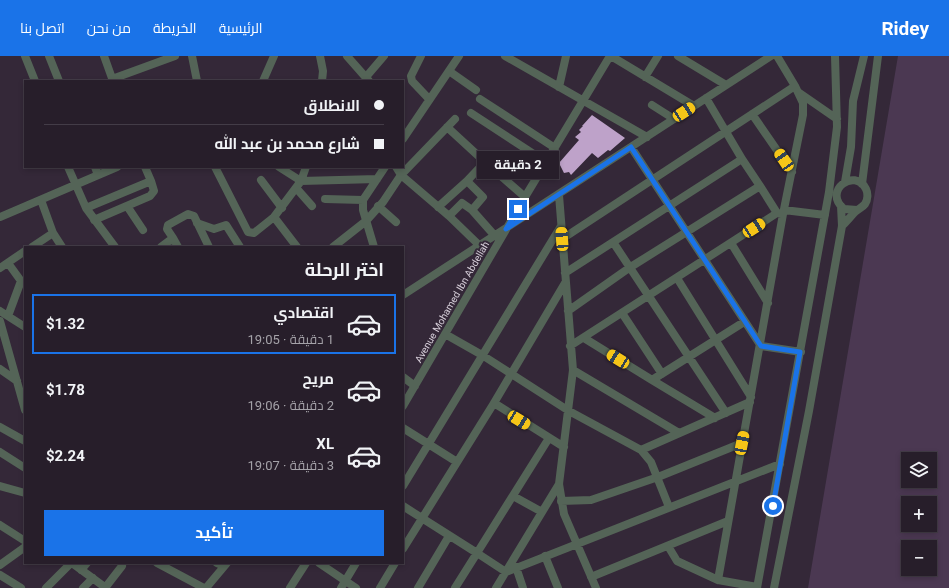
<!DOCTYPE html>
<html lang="ar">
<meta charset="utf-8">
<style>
:root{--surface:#271e2a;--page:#332b36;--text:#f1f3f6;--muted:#a4a2a8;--line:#433c47;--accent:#1a73e8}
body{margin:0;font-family:Roboto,Cairo,sans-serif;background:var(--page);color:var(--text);direction:rtl;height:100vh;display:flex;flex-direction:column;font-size:15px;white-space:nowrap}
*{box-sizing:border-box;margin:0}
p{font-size:13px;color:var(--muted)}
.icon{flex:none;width:22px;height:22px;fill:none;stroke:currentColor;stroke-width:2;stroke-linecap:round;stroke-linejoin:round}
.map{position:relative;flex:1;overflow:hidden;direction:ltr}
.side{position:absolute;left:24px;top:190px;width:380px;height:318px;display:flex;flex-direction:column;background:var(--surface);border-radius:0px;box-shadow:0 2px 6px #0003,0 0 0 1px var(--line);direction:rtl}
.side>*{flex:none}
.banner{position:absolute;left:24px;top:24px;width:380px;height:88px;border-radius:0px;box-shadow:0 2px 6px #0003,0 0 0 1px var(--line);direction:rtl;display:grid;align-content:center;height:88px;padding:0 20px;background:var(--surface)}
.controls{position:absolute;left:901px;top:396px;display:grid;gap:8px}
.controls a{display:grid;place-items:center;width:36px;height:36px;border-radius:0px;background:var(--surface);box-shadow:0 2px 6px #0003,0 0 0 1px var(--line);font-size:20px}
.end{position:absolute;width:18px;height:18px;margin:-9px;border:5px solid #1a73e8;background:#fff;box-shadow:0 0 0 2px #fff}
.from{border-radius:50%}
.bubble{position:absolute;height:28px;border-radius:0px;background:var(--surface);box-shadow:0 2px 6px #0003,0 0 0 1px var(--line);font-size:13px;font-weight:700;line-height:28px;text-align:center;direction:rtl}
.car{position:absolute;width:12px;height:24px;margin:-12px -6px;border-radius:5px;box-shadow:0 0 3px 1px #0007;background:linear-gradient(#f5c518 24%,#345 0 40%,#f5c518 0 76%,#345 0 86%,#f5c518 0)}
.banner b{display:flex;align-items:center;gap:14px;height:38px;font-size:15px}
.banner b+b{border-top:1px solid var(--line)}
.banner i{width:10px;height:10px;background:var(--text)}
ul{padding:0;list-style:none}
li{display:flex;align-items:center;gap:12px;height:60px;margin:0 8px 6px;padding:0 12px;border:2px solid transparent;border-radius:0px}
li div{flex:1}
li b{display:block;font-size:15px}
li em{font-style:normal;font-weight:700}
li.current{border-color:var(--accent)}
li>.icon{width:36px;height:36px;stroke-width:1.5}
h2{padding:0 20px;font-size:18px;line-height:48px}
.cta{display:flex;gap:8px;margin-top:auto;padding:8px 20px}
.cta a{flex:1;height:46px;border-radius:0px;background:var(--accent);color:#fff;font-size:16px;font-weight:700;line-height:46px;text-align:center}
header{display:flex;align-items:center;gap:24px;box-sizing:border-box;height:56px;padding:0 20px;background:var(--accent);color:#fff}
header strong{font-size:19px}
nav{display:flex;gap:22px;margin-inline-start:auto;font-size:14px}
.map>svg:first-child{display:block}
</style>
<header>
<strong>Ridey</strong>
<nav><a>الرئيسية</a><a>الخريطة</a><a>من نحن</a><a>اتصل بنا</a></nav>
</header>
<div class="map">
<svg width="949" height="532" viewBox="0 0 949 532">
<rect width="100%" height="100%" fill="#342838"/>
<path fill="#4b3852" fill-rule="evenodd" d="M898,0H949V532H808ZM908,403H930V425H908ZM908,447H930V469H908ZM908,491H930V513H908Z"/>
<path fill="#bea2c9" d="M592,59L625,82L610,95L608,94L598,102L592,97L571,119L569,116L564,117L559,107L579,84L575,81L581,76L579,74L583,70H582Z"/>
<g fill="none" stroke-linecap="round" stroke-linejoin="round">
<path stroke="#546457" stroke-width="8" d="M25,0L35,25
M49,0L59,25
M104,0L113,25
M192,0L197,25
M320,0L323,15L322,25
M347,0L369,25
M421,0L411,20L412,25L429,43
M505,0L647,81
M611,0L694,50
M678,0L726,29
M449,15L476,34
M366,21L384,0
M645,21L658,0
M112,23L175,0
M263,25L274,0
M559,31L566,0
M798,36L837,63
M480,43L555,92
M652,49L674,63
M471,57L546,106
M752,58L792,116
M447,71L485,106
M403,83L459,0
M631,91L761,290L801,296
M68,111L86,152L115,191
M95,111L98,119
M145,111L151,125
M215,111L248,176L254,177L274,161L301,125L279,111
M306,111L301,125L377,123
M261,124L282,152
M845,126L851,91L853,45L864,0
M862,128L878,0
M297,133L312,150
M559,139L573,314L559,428L564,458L596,532
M325,143L363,144
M127,150L143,174
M378,150L396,166
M438,151L467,125
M86,152L151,125L154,135L150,140L94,164
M472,154L483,141L467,125L485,106L525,141
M784,154L825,159
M777,157L783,158L803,59V47L795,30
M449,160L401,119L455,63
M0,161L117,111
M274,161L297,191
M197,167L214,173L226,169L240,191
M842,170C847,165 851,160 855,156C858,153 862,152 865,148C868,144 868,137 866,133C855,111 822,135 844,153L857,154
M53,177L62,191
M173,182L178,191
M562,183L795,30L777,0
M613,186L726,357
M731,187L768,247
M480,190L449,160L462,147L472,154L495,180
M32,191L53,177L41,144
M161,191L173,182L167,173L168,169L188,158L194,160L209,191
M333,191L366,165L383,146L401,119L396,111
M374,191L363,154V144L385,111
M8,207L21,225L25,226
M0,212L25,195
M565,217L742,103L706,42
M677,222L751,341
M403,239L771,0
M0,255L25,271
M568,255L629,212L760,130L742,103
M622,257L662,318
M8,260L21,225
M0,265L25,354
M445,278L482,299L569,355L641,394L750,346
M584,282L652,324L744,266
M570,290L777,157L760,130
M0,313L17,325
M573,314L679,377
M403,321L415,330
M652,324L715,362
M494,347L564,391
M403,350L525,141L610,0
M0,371L25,385
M403,372L457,406
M641,394L651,406L669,451
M0,396L25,412
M0,430L25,437
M403,430L561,170
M513,440L542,456
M561,445L591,444L658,421L742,387
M403,450L477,497L549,382
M0,469L25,485
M668,490L677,505L718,524
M403,493L494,347L565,227
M545,500L558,532
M72,507L106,532
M157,507L204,532
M217,507L224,510
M319,507L356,532
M0,509L25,491
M516,511L523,532
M81,514L87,507
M0,519L21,532
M591,521L728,465
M757,531L718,524L783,158
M46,532L71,507
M83,532L93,522
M105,532L122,510
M206,532L227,507
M290,532L306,507
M341,532L356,507
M380,532L395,507
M418,532L449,480
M455,532L477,497L506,516L780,408
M496,532L559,428
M757,532L829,136L837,71L835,0
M774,532L809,355L842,170L841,150"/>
</g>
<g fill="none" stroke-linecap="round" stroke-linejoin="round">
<path stroke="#1a73e8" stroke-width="5" d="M518,153L506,173L631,91L761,290L800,296L773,450"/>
</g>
<g text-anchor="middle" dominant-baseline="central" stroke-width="4" stroke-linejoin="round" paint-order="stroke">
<g font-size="10" fill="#d6ced9" stroke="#342838">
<text transform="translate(452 246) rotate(-60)">Avenue Mohamed Ibn Abdellah</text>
</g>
</g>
</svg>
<div class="controls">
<a><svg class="icon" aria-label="layers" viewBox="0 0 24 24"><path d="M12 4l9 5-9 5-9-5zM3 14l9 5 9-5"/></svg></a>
<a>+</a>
<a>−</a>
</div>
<i class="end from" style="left:773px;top:450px"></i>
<i class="end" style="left:518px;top:153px"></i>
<div class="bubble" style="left:477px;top:95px;width:82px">2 دقيقة</div>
<i class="car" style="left:684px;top:56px;rotate:57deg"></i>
<i class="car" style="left:784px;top:104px;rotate:326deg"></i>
<i class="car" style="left:754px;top:172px;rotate:57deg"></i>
<i class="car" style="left:562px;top:183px;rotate:356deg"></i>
<i class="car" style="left:618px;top:303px;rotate:302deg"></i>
<i class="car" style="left:519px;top:364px;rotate:121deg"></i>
<i class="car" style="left:742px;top:387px;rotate:11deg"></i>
<div class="banner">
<b><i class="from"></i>الانطلاق</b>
<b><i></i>شارع محمد بن عبد الله</b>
</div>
<section class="side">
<h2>اختر الرحلة</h2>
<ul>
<li class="current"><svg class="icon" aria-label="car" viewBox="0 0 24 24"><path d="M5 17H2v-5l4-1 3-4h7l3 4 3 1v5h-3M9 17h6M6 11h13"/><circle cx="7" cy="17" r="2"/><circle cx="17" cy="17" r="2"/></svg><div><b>اقتصادي</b><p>1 دقيقة · 19:05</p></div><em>$1.32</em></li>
<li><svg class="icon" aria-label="car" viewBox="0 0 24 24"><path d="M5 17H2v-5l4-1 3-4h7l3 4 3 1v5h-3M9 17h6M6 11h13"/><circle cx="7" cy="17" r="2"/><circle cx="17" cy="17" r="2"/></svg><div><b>مريح</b><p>2 دقيقة · 19:06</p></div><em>$1.78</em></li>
<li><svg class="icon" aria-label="car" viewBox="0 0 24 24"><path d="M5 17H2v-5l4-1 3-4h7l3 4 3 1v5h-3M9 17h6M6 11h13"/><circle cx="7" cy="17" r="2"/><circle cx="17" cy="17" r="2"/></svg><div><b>XL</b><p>3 دقيقة · 19:07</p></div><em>$2.24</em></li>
</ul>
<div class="cta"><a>تأكيد</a></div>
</section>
</div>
